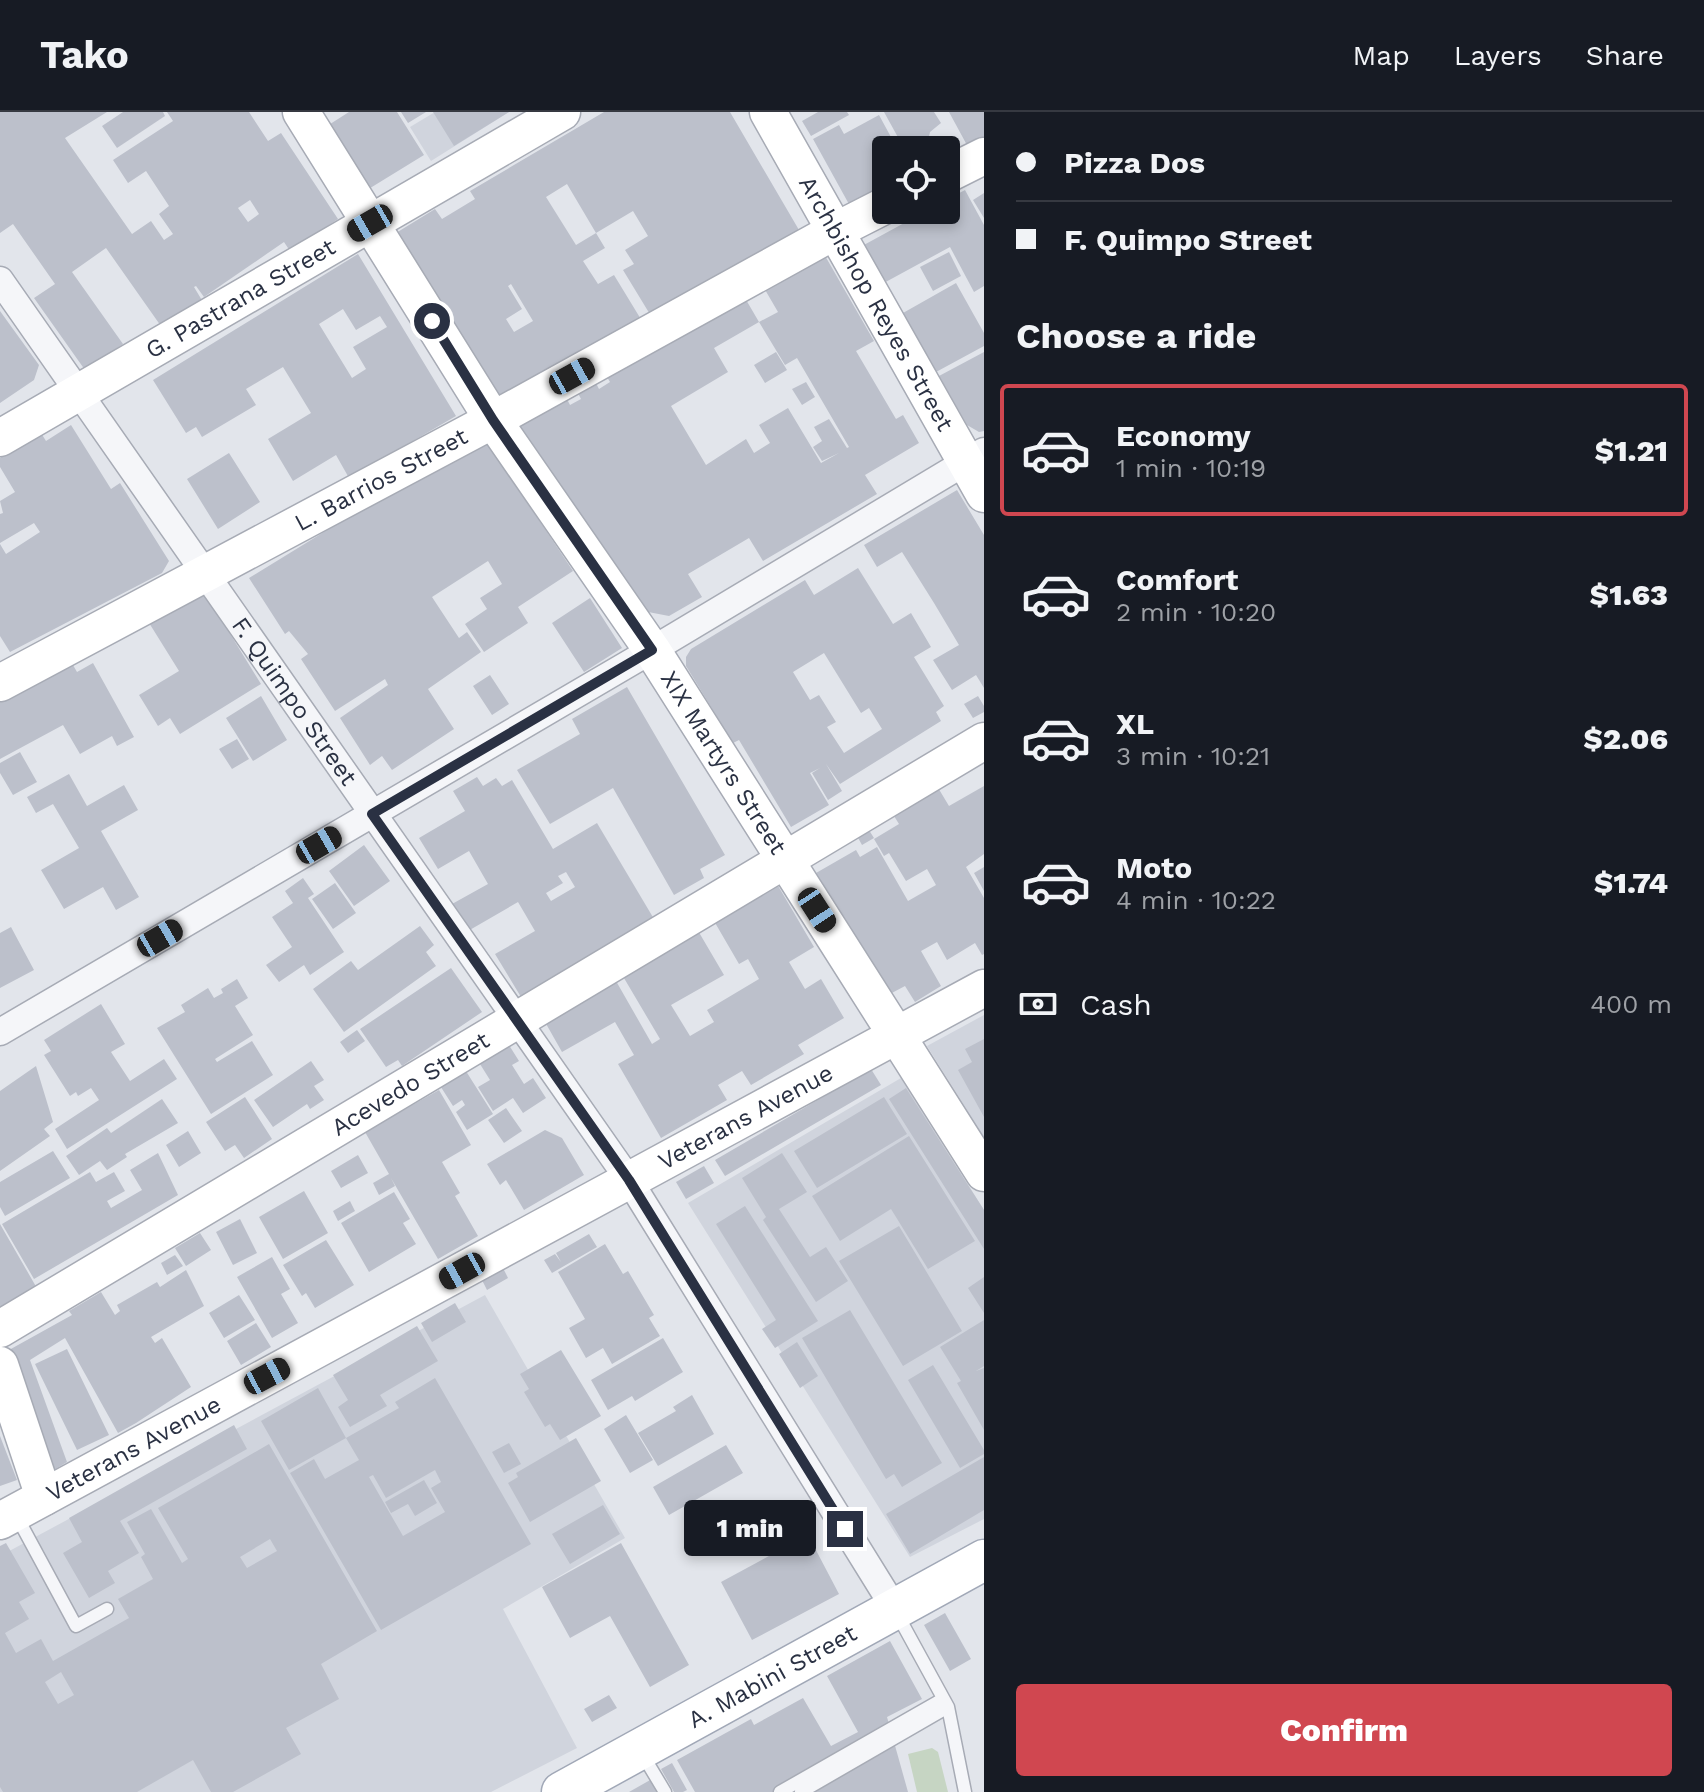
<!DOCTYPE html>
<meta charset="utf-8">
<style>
:root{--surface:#171b24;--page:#242831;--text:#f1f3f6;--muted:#9ea1a6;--line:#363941;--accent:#d04750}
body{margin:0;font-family:"Work Sans",sans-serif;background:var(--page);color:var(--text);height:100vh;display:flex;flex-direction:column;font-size:30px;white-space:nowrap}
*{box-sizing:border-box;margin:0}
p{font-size:26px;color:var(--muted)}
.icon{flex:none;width:44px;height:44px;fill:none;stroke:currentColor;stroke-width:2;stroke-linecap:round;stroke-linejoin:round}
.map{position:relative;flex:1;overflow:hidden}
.sheet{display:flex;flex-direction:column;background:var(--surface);width:720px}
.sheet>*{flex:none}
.hud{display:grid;align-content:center;height:176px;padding:0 32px;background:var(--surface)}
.tools{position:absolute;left:872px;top:24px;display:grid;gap:16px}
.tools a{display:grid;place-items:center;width:88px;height:88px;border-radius:8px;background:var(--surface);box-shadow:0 4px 12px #0003;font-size:40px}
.end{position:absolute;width:36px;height:36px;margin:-18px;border:10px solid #2a3143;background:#fff;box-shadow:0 0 0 4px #fff}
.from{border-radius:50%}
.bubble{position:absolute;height:56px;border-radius:8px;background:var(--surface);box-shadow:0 4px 12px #0003;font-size:26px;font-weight:800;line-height:56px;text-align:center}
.car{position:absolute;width:24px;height:48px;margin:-24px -12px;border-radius:10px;box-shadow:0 0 6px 2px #0007;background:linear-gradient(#222 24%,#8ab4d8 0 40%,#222 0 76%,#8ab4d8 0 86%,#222 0)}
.hud b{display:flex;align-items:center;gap:28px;height:76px;font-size:30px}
.hud b+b{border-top:2px solid var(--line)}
.hud i{width:20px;height:20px;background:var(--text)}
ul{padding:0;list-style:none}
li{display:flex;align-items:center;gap:24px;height:132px;margin:0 16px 12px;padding:0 16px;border:4px solid transparent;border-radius:8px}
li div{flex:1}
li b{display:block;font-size:30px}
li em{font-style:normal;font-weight:800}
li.selected{border-color:var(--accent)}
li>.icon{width:72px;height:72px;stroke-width:1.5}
h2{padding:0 32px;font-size:36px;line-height:96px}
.pay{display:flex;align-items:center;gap:20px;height:88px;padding:0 32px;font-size:30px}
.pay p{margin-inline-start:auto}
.action{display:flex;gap:16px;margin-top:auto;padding:16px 32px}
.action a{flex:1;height:92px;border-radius:8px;background:var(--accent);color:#fff;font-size:32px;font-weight:800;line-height:92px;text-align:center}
header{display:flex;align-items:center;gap:48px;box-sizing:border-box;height:112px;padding:0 40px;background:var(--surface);border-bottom:2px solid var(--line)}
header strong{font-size:38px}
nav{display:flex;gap:44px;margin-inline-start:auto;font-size:28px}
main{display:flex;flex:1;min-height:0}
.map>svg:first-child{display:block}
</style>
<header>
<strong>Tako</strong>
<nav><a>Map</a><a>Layers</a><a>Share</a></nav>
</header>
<main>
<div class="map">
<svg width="984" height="1680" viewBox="0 0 984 1680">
<rect width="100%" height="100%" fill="#e2e5eb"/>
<path fill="#d0d4dd" d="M435,0H509L431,49L410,15Z
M984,903V1025L927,934Z
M901,966L984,1098V1407L910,1445L688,1091Z
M485,1183L625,1426L503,1497L577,1636L491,1680H0V1444Z"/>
<path fill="#c6d5c3" d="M932,1636L938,1640L948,1680H917L908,1642Z"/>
<path fill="#bcc0cb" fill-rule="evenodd" d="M0,0H107L65,26L132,122L151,109L164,128L173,122L159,102L169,94L146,59L128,71L113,48L173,9L167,0H249L268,29L281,21L338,107L290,139L284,130L204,185L196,174L194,175L203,190L163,217L106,136L72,160L123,232L85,258L34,186L55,172L13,112L0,121ZM250,88L259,102L248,110L238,96Z
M123,0H163L165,4L117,36L102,14Z
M349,0H397L424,43L367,78L327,14Z
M401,0H426L408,11Z
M433,0H509L454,34Z
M604,0H730L799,118L651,204L623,158L634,152L625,138L648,124L633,99L596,121L605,136L583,149L598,172L614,163L642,209L499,293L396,121L435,97L442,107L475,87L470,79ZM567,72L596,121L576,133L546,85ZM511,172L533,209L514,220L506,207L522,197L508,174Z
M818,0H847L849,3L811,24L802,9Z
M884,0H934L941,11L930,20L926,38H905Z
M949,0H984V26L968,35Z
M879,3L898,38H886V78L850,94L813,27L839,13L844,22Z
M965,78L984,113V174L974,180L950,135L882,172L862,134L928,98H946V88Z
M984,81V106L973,88Z
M949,140L961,164L933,179L920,155Z
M358,142L456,304L349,366L336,343L293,369L268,327L311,301L283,255L246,277L256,293L202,325L196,315L186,321L153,268ZM343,197L356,218L380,204L387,215L353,235L366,257L352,266L319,212Z
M824,142L874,229L856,239L896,307L903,303L919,331L865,363L877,382L763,449L749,426L688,462L702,485L669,504L643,499L520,314L567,287L570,293L581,287L578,281L596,271L599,277L610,270L607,265L745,186L759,210L714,236L728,260L671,294L706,353L746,327L754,341L770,331L759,313L788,296L821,351L839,341L822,349L813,335L822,329L814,315L829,307L847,336L849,335L797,246L785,253L759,210L778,200L764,176Z
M956,171L984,221V234L936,260L903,201Z
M0,199L39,253L34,268L0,291Z
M776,240L787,258L765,271L754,253Z
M984,240V319L979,320L967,313L939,264Z
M806,270L815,285L802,293L792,277Z
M71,313L111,377L120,371L169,449L162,461L10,540L0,524V432L6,442L40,420L34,411L0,431V402L3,401L0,389L15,380L0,355V346L41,321L46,329Z
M482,323L573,459L518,495L528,511L484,540L465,512L487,497L480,486L502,472L488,449L432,485L459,526L467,520L481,540L428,577L454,617L392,658L382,644L370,653L340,606L388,573L385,567L335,599L301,547L308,542L289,519L285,522L249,466Z
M229,341L260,390L218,417L187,367Z
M957,378L984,423V576L976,563L952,578L933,548L959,533L934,491L902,440L877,455L864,433Z
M858,456L893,512L911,501L931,535L914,545L944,594L936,600L941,609L840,672L826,652L842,679L828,688L812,661L820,656L810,661L829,693L791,715L739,628L733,631L686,554V545L691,537L805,468L814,483ZM824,541L861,601L869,596L882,617L844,641L827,615L836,610L819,583L810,588L793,560Z
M200,473L261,572L180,622L170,606L158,614L139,583L179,559L146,506Z
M590,486L622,536L584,560L552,511Z
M66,541L77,560L93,551L134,625L117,634L112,624L80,642L63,613L0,647V577Z
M490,563L509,592L492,603L473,574Z
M627,575L725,743L700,757L704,766L674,783L613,676L550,712L517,658L580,622L572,607Z
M261,584L287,628L253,649L226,606Z
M978,584L984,594V600L973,606L964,592Z
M237,627L249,647L232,657L219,637Z
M20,640L37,670L13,683L0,661V651Z
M69,662L87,694L124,673L138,698L101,719L139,785L116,798L103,775L64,797L41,758L79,736L53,692L36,701L27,685Z
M477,665L483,674L496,666L502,674L512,668L553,737L597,711L654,807L521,885L495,842L535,819L518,790L468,819L452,792L488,772L469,739L438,757L419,726L465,699L453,679ZM566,760L575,775L551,789L546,781L563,771L558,764Z
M937,674L949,694L984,674V742L966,755L984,786V842L982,843L975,831L947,848L937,830L921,839L941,874L915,890L905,874L888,883L816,761L856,738L860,745L877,735L908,789L936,773L927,757L906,769L889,741L884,744L874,727L899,712L889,696Z
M867,715L874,726L862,733L856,722Z
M364,733L390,769L354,794L329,759Z
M984,755V779L974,761Z
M303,766L314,782L308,786L344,840L310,863L304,853L279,870L266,853L292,835L272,805L293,791L285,779Z
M335,771L356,801L333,817L312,787Z
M777,772L814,835L789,850L805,877L821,867L844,906L798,933L804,942L751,973L742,959L718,973L727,988L661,1026L618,952L634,943L615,910L562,940L545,910L616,869L652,932L660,927L621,861L697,817L724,863L671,893L690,924L714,910L707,898L759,867L748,847L739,852L714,809Z
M420,814L434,833L426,840L436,854L344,920L313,877L351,849L358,858Z
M11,815L34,858L0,876V821Z
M451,856L482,900L402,954L398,948L386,955L360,917Z
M237,867L248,886L235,894L253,923L215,947L217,950L252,929L273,963L211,1002L157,916L185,900L181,893L208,876L214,886L223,881L221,877Z
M101,892L125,932L111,940L130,969L164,947L177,967L67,1037L55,1017L99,988L91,976L78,984L76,980L70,984L44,943L51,939L44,928Z
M357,918L365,929L348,941L340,930Z
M504,925L519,949L512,953L524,972L533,966L546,986L523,1001L513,986L493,999L478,975L490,968L475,944Z
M984,927V1005L958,958L972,950L965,937Z
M311,949L324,968L314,974L324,988L310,997L307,992L273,1015L254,988Z
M36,954L53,1010L44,1017L50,1024L0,1059V979Z
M464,956L493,1002L467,1018L456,1000L465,993L462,988L453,994L439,972Z
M871,957L881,973L725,1064L715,1048Z
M906,976L984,1098V1137L889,987Z
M439,978L471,1033L442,1050L460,1081L455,1084L478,1124L438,1147L391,1066L395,1074L379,1083L373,1071L389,1062L365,1020Z
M245,985L272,1027L244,1046L235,1033L225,1039L206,1010Z
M884,985L907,1022L817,1076L794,1039Z
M162,987L178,1011L125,1042L127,1045L107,1058L100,1049L79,1063L66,1044L107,1016L111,1021Z
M506,996L522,1019L504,1031L488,1008Z
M545,1018L562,1026L584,1063L524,1098L506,1068L500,1073L487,1052Z
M188,1019L201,1041L179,1055L166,1033Z
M909,1024L975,1129L928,1157L891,1097L840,1129L812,1084Z
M53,1039L70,1066L5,1104L0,1095V1070Z
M158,1041L178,1083L34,1167L2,1112L90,1060L96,1070L114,1060L125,1079L107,1089L111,1096L142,1078L130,1058Z
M782,1041L807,1080L779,1097L810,1145L826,1135L848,1169L816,1190L763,1108L766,1105L742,1066Z
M358,1043L368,1061L341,1076L331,1059Z
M704,1054L714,1071L686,1087L676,1070Z
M304,1079L328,1121L283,1147L259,1105Z
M394,1080L410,1107L403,1111L416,1132L369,1160L341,1111Z
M350,1089L355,1099L338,1109L333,1099Z
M745,1094L818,1209L775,1236L762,1217L776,1208L716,1112Z
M240,1107L257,1141L233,1153L216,1120Z
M0,1112L38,1178L0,1200Z
M899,1114L962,1219L903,1254L839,1149Z
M200,1121L211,1138L186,1154L175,1136Z
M589,1122L597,1135L552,1161L544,1148L555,1142L561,1150L556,1141Z
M326,1128L354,1173L315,1196L306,1181L302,1184L283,1153Z
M605,1132L623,1162L628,1159L654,1203L649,1206L660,1224L612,1252L603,1236L586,1246L569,1216L585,1207L558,1160Z
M175,1143L183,1154L167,1163L161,1151Z
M272,1145L290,1177L281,1182L298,1211L272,1226L237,1165Z
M502,1154L508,1166L487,1178L481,1166Z
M186,1158L204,1194L151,1225L155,1231L162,1226L191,1275L136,1311L118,1321L65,1226L30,1248L67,1350L52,1359L9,1238L72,1203L69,1199L101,1180L115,1203L120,1199L117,1193L157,1170L160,1175Z
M984,1165V1201L968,1176Z
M239,1183L255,1208L224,1226L209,1201Z
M455,1191L466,1210L432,1230L421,1211Z
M850,1198L942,1351L902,1375L894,1362L886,1367L802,1226Z
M984,1208V1254L976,1259L984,1256V1318L957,1271L961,1269L940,1235Z
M256,1211L271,1235L241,1253L227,1229Z
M417,1214L438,1249L380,1283L387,1294L350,1315L338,1295L348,1288L333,1263Z
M663,1226L683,1260L635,1289L632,1284L608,1298L591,1268Z
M797,1230L818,1264L800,1276L779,1242Z
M67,1237L109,1323L77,1338L35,1252Z
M561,1238L601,1304L560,1328L550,1312L545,1315L524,1280L529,1277L520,1262Z
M933,1253L984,1338V1342L960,1356L908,1268Z
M435,1266L531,1432L381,1518L290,1361L314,1347L325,1367L359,1348L346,1326L399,1296L395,1290ZM435,1358L441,1370L431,1376L445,1400L403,1424L369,1365L373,1363L386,1386Z
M318,1276L346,1326L289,1358L261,1309Z
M692,1283L714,1322L658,1354L638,1321L676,1299L673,1295Z
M626,1303L653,1348L630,1361L604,1317Z
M234,1313L247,1337L120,1409L139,1441L108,1459L115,1471L89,1486L63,1441L82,1430L69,1406Z
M0,1324L17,1368L0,1374Z
M576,1326L601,1369L530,1410L508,1371L518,1365L516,1361Z
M509,1331L521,1352L504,1361L492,1340Z
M269,1332L377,1519L321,1552L339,1587L286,1616L301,1642L233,1680H211L193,1648L137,1680H3L0,1675V1434L6,1431L35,1481L19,1490L29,1507L5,1521L16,1541L41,1527L53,1549L129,1506L118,1487L153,1467L141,1445L145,1442L127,1410L151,1397L182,1451L188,1447L158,1396ZM270,1427L277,1439L247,1456L240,1445ZM61,1560L74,1583L58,1592L45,1570Z
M726,1333L743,1361L669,1403L653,1375Z
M984,1345V1398L910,1442L886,1402Z
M424,1368L437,1391L415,1404L408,1392L391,1401L385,1390Z
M603,1393L620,1422L570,1452L552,1422Z
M808,1423L839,1482L752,1528L721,1470Z
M621,1431L689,1553L650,1575L610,1504L570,1526L542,1475Z
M945,1501L971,1547L950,1559L924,1513Z
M890,1529L922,1587L887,1605L908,1680H695L677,1648L751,1607L754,1613L803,1586L831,1634L858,1620L827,1564Z
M609,1583L617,1596L592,1610L584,1597Z
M672,1651L687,1678L683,1680H674L661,1657Z
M659,1663L669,1680H629Z"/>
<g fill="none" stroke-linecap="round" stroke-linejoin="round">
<defs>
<path id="lane" d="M16,1403L76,1514L107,1497
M896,1500L948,1595L965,1680
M641,1640L665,1680
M780,1680L943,1587
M801,1680L948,1595"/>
<g id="street">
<path id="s1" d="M0,168L629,1068L895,1497"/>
<path d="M0,920L652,538L984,339"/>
</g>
<g id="secondary">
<path id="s2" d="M301,0L493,308L652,538L984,1061"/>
<path id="s3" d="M768,0L984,382"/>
<path d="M946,63L984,44"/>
<path id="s4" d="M0,326L562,0"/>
<path id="s5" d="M0,571L493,308L835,119L886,93"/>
<path id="s6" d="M0,1217L984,629"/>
<path d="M0,1253L44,1385"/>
<path id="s7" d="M0,1409L984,876"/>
</g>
<g id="primary">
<path id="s8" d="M562,1680L984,1448"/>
</g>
</defs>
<use href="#lane" stroke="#a7abb5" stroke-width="15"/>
<use href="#street" stroke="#a7abb5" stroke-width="29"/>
<use href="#secondary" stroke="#a7abb5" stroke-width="39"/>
<use href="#primary" stroke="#a1a8b7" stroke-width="43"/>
<use href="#lane" stroke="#f5f6f9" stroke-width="12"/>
<use href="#street" stroke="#f5f6f9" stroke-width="26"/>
<use href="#secondary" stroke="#fff" stroke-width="36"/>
<use href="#primary" stroke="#fff" stroke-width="40"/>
</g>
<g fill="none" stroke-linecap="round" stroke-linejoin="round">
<path stroke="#2a3143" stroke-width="10" d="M432,209L493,308L652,538L372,702L629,1068L845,1417"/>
</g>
<g text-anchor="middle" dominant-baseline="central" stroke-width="8" stroke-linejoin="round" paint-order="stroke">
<g font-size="24" fill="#2a3143" stroke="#f2f4f8">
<text stroke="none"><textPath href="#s4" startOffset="278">G. Pastrana Street</textPath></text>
<text stroke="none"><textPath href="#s3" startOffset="220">Archbishop Reyes Street</textPath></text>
<text stroke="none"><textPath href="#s5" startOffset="432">L. Barrios Street</textPath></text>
<text stroke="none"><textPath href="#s1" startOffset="514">F. Quimpo Street</textPath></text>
<text stroke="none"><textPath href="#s2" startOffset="776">XIX Martyrs Street</textPath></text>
<text stroke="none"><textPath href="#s6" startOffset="478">Acevedo Street</textPath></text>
<text stroke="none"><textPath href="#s7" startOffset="848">Veterans Avenue</textPath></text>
<text stroke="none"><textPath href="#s7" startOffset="152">Veterans Avenue</textPath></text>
<text stroke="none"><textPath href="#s8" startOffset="240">A. Mabini Street</textPath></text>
</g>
</g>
</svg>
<div class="tools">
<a><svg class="icon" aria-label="locate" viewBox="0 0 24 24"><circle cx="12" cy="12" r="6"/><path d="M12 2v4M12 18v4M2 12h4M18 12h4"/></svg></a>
</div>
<i class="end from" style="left:432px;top:209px"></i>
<i class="end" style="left:845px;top:1417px"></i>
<div class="bubble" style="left:684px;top:1388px;width:132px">1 min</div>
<i class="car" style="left:370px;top:111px;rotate:240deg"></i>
<i class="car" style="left:572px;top:264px;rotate:61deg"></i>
<i class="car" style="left:319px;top:733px;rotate:60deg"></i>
<i class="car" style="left:817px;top:798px;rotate:147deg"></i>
<i class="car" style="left:160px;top:826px;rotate:60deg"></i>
<i class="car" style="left:462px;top:1159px;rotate:241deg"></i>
<i class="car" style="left:267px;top:1264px;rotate:62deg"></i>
</div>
<section class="sheet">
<div class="hud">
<b><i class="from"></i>Pizza Dos</b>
<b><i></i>F. Quimpo Street</b>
</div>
<h2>Choose a ride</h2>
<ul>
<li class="selected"><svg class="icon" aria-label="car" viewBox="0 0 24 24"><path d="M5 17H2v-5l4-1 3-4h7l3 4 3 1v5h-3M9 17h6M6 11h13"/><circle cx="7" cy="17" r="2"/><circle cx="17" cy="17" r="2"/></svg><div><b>Economy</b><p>1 min · 10:19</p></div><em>$1.21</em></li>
<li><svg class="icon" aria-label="car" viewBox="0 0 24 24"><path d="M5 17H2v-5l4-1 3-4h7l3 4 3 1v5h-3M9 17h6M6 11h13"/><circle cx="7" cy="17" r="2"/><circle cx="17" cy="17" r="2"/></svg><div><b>Comfort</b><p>2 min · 10:20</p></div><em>$1.63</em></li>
<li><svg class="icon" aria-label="car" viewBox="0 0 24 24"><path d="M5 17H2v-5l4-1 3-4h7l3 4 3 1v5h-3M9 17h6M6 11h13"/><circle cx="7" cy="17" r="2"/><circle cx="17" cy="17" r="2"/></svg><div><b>XL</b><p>3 min · 10:21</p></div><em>$2.06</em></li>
<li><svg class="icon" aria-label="car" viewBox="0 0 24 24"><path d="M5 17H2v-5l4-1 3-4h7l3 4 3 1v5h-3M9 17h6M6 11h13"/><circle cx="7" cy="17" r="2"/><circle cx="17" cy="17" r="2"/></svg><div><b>Moto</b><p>4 min · 10:22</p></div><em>$1.74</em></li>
</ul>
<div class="pay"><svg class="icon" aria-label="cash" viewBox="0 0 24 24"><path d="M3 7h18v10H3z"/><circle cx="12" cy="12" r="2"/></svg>Cash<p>400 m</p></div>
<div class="action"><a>Confirm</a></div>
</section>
</main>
